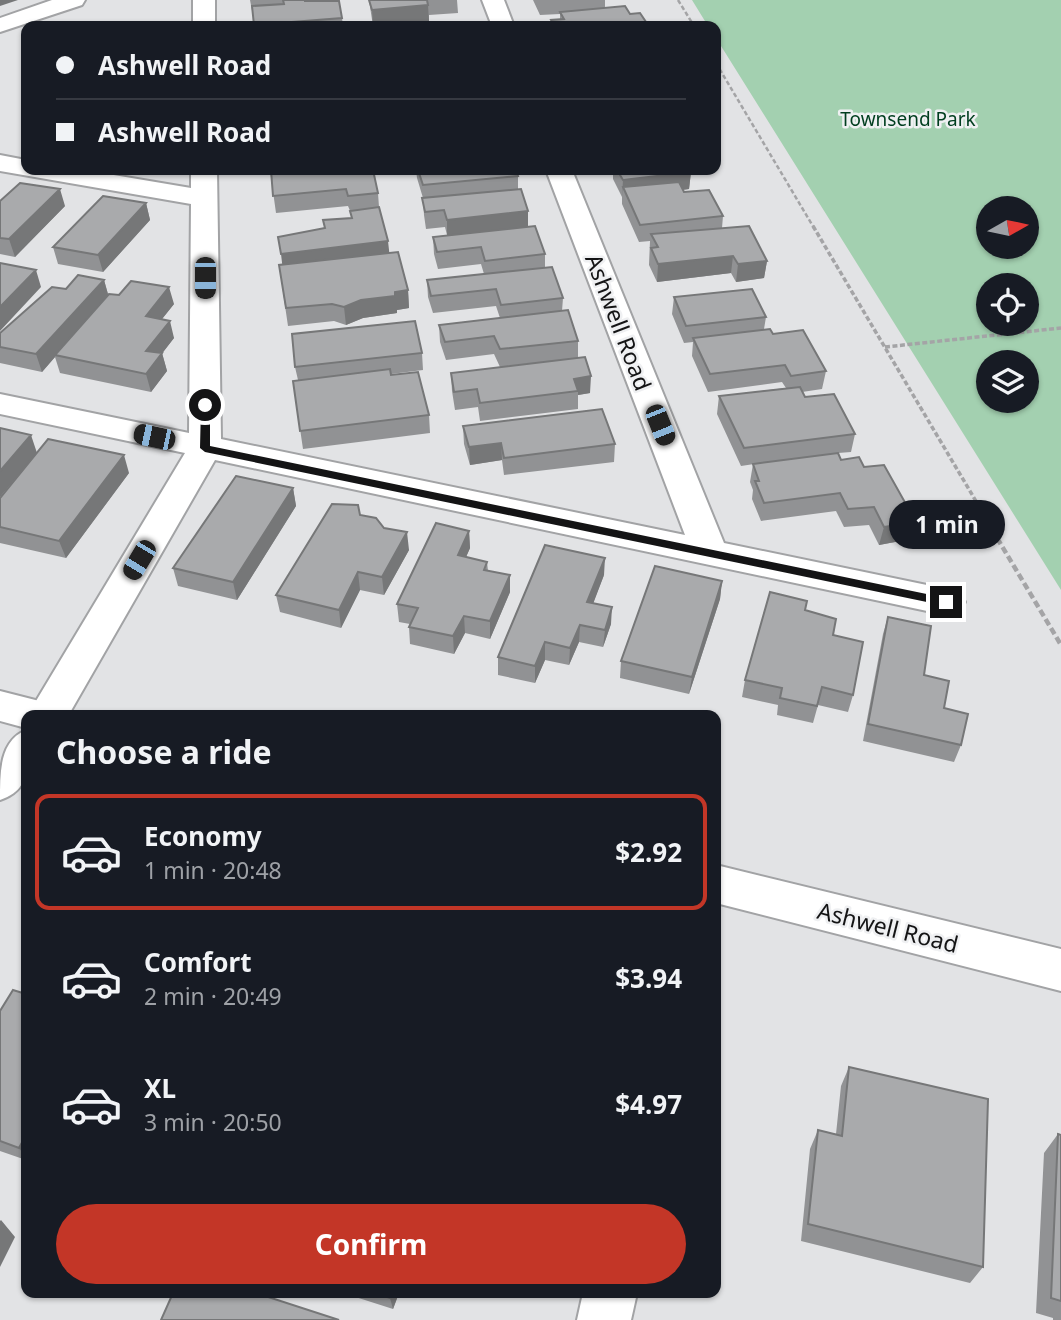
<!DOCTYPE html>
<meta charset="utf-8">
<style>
:root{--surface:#171b24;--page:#242831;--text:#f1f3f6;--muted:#9ea1a6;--line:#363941;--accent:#c33627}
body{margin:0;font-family:"Noto Sans",sans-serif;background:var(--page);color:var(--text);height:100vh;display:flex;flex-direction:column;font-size:26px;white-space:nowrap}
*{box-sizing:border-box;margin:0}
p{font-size:23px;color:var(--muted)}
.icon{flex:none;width:38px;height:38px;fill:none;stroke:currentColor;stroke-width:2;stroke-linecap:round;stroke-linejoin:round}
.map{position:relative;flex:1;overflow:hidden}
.sheet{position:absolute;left:21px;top:710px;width:700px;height:588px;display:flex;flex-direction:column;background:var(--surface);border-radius:14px;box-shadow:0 2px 5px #0004}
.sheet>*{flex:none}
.guide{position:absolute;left:21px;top:21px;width:700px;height:154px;border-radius:14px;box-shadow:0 2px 5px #0004;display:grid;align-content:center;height:154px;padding:0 35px;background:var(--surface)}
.needle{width:46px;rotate:81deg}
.fabs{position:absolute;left:976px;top:196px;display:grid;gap:14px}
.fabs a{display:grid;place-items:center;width:63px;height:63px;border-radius:50%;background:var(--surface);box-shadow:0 2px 5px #0004;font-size:35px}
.end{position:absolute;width:32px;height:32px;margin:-16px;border:9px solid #141415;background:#fff;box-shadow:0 0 0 4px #fff}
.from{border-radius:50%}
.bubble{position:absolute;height:49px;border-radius:24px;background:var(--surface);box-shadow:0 2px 5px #0004;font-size:23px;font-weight:700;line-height:49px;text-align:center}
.car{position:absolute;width:21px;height:42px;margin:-21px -10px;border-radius:9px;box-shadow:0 0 5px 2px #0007;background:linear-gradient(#222 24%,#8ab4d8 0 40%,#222 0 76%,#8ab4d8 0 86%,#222 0)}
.guide b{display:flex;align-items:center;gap:24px;height:66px;font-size:26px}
.guide b+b{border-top:2px solid var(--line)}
.guide i{width:18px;height:18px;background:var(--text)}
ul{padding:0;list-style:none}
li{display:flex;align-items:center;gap:21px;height:116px;margin:0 14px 10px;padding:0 21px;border:4px solid transparent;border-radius:14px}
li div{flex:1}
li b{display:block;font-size:26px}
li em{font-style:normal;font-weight:700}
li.current{border-color:var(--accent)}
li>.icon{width:63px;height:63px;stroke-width:1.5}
h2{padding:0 35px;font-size:32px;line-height:84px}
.action{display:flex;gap:14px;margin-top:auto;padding:14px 35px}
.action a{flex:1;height:80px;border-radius:42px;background:var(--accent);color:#fff;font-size:28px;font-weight:700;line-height:80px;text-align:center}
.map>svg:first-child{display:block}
</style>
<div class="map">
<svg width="1061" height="1320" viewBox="0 0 1061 1320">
<rect width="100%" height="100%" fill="#e2e3e5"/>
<path fill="#a3d0b0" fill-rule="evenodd" d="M692,0H1061V590L716,38V26H708ZM989,208H1027V247H989ZM989,285H1027V324H989ZM989,362H1027V401H989Z"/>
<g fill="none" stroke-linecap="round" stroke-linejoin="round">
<defs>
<path id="minor" d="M52,0H85L82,5L0,32V18Z
M193,0H215V26H193Z
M482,0H504L514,26H492Z
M0,155L26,160V170H84L191,188V170H217L221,439L685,535L546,170H572L724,543L946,589L959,592L965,602L959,612L946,615L215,460L68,716H27L185,453L0,414V394L189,433L191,204L0,171Z
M26,730C27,760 34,789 0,800C0,770 0,741 26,730Z
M583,1293H637L631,1320H577Z"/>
<path id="tertiary" d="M0,691L55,705L61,716H26V728L0,721Z
M716,865L1061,949V991L716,903Z"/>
</defs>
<use href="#minor" stroke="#a2a3a5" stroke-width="4"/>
<use href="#tertiary" stroke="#a2a3a5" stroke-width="4"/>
<path stroke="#a4a4a6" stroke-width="2.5" stroke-dasharray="4.5 2.5" stroke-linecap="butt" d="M678,0L694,26
M716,63L814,228"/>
<path stroke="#a4a4a6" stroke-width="3.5" stroke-dasharray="5 2.5" stroke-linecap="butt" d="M813,226L983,513
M885,347L1061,328"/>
<path stroke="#a4a4a6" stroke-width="4.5" stroke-dasharray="7 3.5" stroke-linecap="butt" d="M981,511L1061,645"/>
<use href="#minor" fill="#fff" fill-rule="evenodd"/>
<use href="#tertiary" fill="#fff" fill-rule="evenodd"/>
</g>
<path fill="#919294" d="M250,0H328L342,18L343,26H255Z
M369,0H457L458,13L429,15V21L373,26Z
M533,0H605V8L630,14L646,22V26H551V20L560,19V14L540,15Z
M270,170H373L378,193L379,207L389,253L408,290L409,308L397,310V313L363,318L346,325L334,321L288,326L279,265H282L324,228L351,218V213L348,206L276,213Z
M416,170H516L518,176V189L528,211V227L545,254V268L563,298L562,311L578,341V358L590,393L578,395V409L480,421L478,407L455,410L452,391L451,373L576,358L500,367L494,354L446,360L440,342L439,325L500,318L496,306L433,313L428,297L427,280L484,274L481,264L438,269L434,254L433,237L447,235L445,227L426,229L424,215L423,198L417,178Z
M613,170H690L691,172L689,189L683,190L684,192L723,216L722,228L767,261L764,278L736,282L731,273L657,282L649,265L650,241L639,242L622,204V197L613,179Z
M0,201L65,206L15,257L0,254Z
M146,203L150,220L103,272L58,264L53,247Z
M104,280L108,294L174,304L162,319L174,338L162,353L167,371L151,392L60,373L55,357L42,372L0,363V333L66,289Z
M674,297L766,317L764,329L773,334L826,371L822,389L802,392L805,397L855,434L851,452L838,453L841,460L864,467L911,539L879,545L869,525L844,527L836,511L761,521L752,499L753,490L750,482L753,464L767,462L741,466L717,414L719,396L786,388L782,382L708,392L692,356L693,342L684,343L672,314Z
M422,353L423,370L391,374L429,415L430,433L303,449L293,381L298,380L295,367Z
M463,426L615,444L614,462L504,475L502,460L470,465L464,444Z
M129,473L66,558L0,543V498Z
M293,488L296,506L237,600L178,586L173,568Z
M360,515L384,528L409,550L384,595L360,590L341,628L280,612L276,595Z
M469,531L470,548L466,557L487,562L488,571L510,592L490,639L465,633L454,654L410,644L409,627L410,624L399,622L397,604Z
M604,575L593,603L611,624L603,647L579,642L569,665L545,660L535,683L498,675V657Z
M722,581L720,599L689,694L620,678L621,661Z
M805,610L833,635L853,695L848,712L818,705L813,723L777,715L778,705L742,697L745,680Z
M888,617L944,708L961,745L954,762L863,741L883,634Z
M26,994V1160L0,1151V1011Z
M849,1067L983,1267L970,1283L801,1241L810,1149L818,1130L836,1134L841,1086Z
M1058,1134L1061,1135V1320H1053V1318L1036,1313L1044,1153Z
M343,1293H399L393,1309Z"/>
<path fill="#767778" d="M0,0H18L0,6Z
M428,5L429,21L373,26L372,10Z
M691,172L689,189L627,196L623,187L622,197L623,180Z
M60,189L65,206L15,257L9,239Z
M146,203L150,220L103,272L98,255Z
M528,211V228L447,237V220Z
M388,241L390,259L283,271L281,254Z
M733,256L731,273L657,282L658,264Z
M767,261L764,278L736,282L738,264Z
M36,270L41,287L0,331V307Z
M104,280L109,298L55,355V357L42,372L36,354Z
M169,287L174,304L150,334L146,316Z
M408,290L409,308L397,310V313L363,318L346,325L344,307L361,300L395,292Z
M170,321L174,338L151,368L146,351Z
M162,353L167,371L151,392L146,374Z
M591,376L590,393L578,395V391L574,379Z
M31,435L37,453L0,497V471Z
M501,443L502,460L470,465L469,447Z
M124,455L129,473L66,558L59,541Z
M293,488L296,506L237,600L233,582Z
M916,522L911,539L879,545L884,527Z
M469,531L470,548L459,573L458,555Z
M407,532L409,550L384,595L382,577Z
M605,558L604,575L587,620V602Z
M358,572L360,590L341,628L339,610Z
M510,575V592L490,639V621Z
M722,581L720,599L689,694L692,677Z
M612,607L611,624L603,647L605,630Z
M464,616L465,633L454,654L453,636Z
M580,625L579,642L569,665L570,648Z
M545,642V660L535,683V666Z
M26,1135V1157L19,1148Z
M1,1220L15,1237L0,1267V1221Z
M392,1293H399L393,1309L390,1298Z"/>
<path fill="#a9aaac" stroke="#767778" stroke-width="2" d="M283,0H305V1H339L342,18L254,25L252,6L284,4Z
M369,0H427L428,5L372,10Z
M625,6L630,14L640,13L646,22L601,26H554L551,20L564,19L560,12Z
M271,170H373L378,193L348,196L346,189L273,196Z
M418,170H516L518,176L423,185Z
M617,170H690L691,172L623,180Z
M679,182L684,192L709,190L723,216L640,225L623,187Z
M20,183L60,189L9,239L0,238V201Z
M521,189L528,211L447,220L444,210L425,212L422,198Z
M103,196L146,203L98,255L53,247Z
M379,207L388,241L281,254L278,237L325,228L323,220L352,218L350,211Z
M535,226L545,254L485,261L481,247L437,252L433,237Z
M749,226L767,261L738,264L733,256L658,264L651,248L658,247L651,234Z
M398,252L408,290L395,292V296L361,300L344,307L332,304L286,308L279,265Z
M0,263L36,270L0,307Z
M552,267L563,298L501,305L496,289L431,296L427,280Z
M78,275L104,280L36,354L0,347V333L52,287L66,289Z
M131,281L169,287L146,316L170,321L146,351L162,353L146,374L55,355L109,294L119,295Z
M752,289L766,317L686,326L674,297Z
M568,310L578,341L500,349L494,336L445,342L439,325Z
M415,321L422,353L295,367L292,334Z
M770,329L773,334L803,330L826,371L791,376L785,365L710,374L693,338Z
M585,357L591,376L574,379L578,391L480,403L477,389L454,392L451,373Z
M390,369L391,375L418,372L429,415L300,431L293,381Z
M800,387L805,397L834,394L855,434L744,448L719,396Z
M602,409L615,444L504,458L501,443L469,447L463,426Z
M0,428L31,435L0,471Z
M48,439L124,455L59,541L0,527V498Z
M838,453L841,460L859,457L864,467L884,465L916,522L884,527L874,507L848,509L840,493L764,503L755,481H759L753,464Z
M236,476L293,488L233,582L173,568Z
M332,504L358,505L360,515L376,518L384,528L407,532L382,577L358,572L339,610L276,595Z
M436,523L469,531L458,555L487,562L484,570L510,575L490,621L464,616L453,636L409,627L418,608L397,604Z
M545,545L605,558L587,602L612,607L605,630L580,625L570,648L545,642L535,666L498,657Z
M655,566L722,581L692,677L621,661Z
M770,592L807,601L805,610L836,619L833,635L863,642L853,695L822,687L817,706L780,698L782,688L745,680Z
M888,617L931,626L924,675L949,681L944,708L968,714L961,745L868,724Z
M13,990L26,994V1135L19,1148L0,1141V1011Z
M849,1067L988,1099L983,1267L808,1224L818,1130L842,1136Z
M1058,1134L1061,1135V1301L1051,1298Z
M173,1293H256L339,1320H161Z
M375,1293H392L390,1298Z"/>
<path fill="#141415" d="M205,402L210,405V446L946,598L952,602L946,606L205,452L200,448L201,405Z"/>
<g text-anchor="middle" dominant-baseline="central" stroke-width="5" stroke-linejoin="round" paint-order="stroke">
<g font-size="19" fill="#013e1f" stroke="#eff0f2">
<text x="908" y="119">Townsend Park</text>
</g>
<g font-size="23" fill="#141415" stroke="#eff0f2">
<text transform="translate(619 322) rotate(69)">Ashwell Road</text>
<text transform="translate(888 927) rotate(14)">Ashwell Road</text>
</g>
</g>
</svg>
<div class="fabs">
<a><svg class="needle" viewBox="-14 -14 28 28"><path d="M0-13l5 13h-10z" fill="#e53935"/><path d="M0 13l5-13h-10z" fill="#9ea1a6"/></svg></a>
<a><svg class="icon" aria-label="locate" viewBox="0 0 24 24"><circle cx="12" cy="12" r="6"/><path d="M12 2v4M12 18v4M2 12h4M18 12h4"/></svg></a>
<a><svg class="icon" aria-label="layers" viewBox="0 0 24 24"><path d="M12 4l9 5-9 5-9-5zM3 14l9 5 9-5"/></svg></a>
</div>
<i class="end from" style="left:205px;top:405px"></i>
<i class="end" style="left:946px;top:602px"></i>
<div class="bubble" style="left:889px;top:500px;width:116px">1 min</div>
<i class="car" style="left:205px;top:278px;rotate:180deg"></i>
<i class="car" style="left:660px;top:425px;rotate:158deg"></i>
<i class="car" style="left:154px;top:437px;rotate:282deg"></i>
<i class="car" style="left:139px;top:560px;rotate:211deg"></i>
<div class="guide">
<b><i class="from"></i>Ashwell Road</b>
<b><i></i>Ashwell Road</b>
</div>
<section class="sheet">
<h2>Choose a ride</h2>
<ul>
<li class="current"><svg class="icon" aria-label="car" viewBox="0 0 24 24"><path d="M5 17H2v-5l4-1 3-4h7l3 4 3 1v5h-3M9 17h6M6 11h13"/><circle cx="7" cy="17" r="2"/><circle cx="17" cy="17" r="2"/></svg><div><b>Economy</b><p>1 min · 20:48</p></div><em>$2.92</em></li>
<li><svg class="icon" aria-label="car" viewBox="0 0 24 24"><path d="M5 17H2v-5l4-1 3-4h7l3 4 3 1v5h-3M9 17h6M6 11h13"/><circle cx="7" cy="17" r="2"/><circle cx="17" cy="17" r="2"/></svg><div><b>Comfort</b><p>2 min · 20:49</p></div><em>$3.94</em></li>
<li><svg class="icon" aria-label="car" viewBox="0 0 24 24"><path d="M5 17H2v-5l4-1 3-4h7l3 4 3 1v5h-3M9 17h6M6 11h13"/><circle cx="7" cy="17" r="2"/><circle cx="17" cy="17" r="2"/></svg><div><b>XL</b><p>3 min · 20:50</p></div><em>$4.97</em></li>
</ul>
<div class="action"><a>Confirm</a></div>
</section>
</div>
